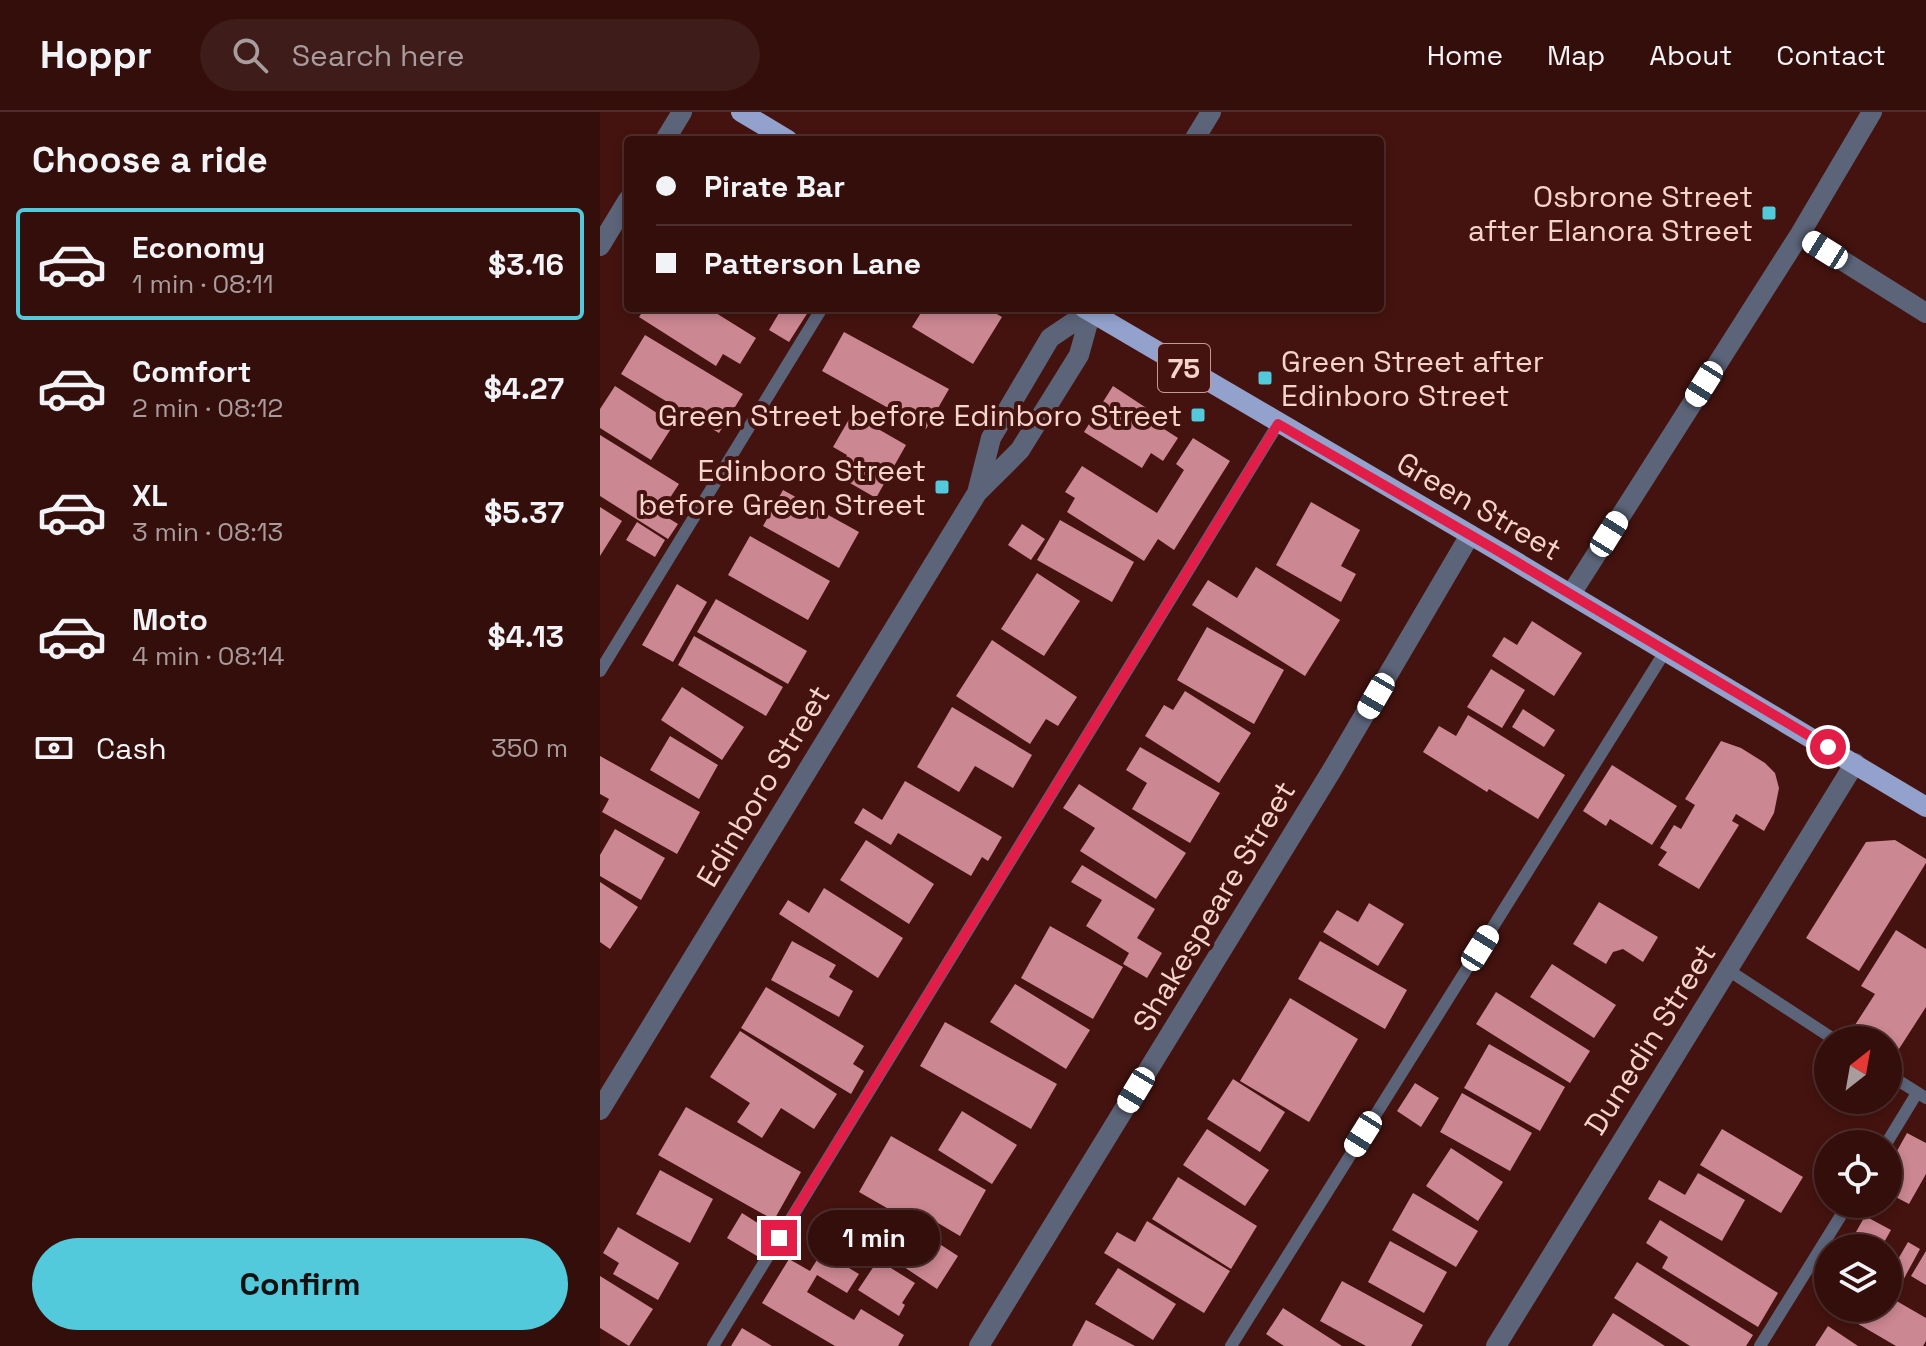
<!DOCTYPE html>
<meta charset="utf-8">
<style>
:root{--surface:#330e0b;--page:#3e1c19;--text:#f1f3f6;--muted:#a99c9d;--line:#4e2e2c;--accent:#53cadc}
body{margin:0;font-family:"Space Grotesk",sans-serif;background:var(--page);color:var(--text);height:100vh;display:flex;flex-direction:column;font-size:30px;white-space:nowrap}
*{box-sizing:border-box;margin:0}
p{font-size:26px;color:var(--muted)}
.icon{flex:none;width:44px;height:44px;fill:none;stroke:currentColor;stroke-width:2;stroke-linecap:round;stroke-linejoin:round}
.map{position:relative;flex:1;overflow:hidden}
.sheet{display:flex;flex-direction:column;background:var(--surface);width:600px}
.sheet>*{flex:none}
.top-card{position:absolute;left:24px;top:24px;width:760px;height:176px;border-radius:8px;box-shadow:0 4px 12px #0003,0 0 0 2px var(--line);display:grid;align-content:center;height:176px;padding:0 32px;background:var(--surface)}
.needle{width:52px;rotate:31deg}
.buttons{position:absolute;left:1214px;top:914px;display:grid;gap:16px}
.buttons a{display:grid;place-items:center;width:88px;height:88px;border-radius:50%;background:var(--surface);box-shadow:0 4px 12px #0003,0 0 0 2px var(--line);font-size:40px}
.end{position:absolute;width:36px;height:36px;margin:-18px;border:10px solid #e11d48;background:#fff;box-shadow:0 0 0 4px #fff}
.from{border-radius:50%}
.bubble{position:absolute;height:56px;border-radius:28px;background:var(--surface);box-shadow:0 4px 12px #0003,0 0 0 2px var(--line);font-size:26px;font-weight:700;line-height:56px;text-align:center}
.car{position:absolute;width:24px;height:48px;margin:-24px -12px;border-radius:10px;box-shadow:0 0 6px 2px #0007;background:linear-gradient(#fff 24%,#345 0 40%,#fff 0 76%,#345 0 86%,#fff 0)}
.top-card b{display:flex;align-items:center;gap:28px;height:76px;font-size:30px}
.top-card b+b{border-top:2px solid var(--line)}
.top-card i{width:20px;height:20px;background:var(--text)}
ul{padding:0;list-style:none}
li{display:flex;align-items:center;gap:24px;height:112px;margin:0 16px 12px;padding:0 16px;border:4px solid transparent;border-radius:8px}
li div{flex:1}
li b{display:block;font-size:30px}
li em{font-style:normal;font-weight:700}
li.current{border-color:var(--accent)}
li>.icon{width:72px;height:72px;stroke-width:1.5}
h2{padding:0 32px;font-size:36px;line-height:96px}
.pay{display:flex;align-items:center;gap:20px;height:88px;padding:0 32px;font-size:30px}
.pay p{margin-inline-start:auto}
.cta{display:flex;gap:16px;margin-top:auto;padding:16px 32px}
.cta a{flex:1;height:92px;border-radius:48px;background:var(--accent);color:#111;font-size:32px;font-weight:700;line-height:92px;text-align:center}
header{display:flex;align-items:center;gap:48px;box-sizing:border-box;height:112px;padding:0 40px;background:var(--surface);border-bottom:2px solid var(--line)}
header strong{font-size:38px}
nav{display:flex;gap:44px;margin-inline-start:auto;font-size:28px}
.search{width:560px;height:72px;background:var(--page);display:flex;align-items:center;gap:20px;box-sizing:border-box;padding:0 28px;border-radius:44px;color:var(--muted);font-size:30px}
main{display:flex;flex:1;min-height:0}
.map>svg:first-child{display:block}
</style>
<header>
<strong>Hoppr</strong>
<div class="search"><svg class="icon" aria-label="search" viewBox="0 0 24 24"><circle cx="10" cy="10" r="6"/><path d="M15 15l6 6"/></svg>Search here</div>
<nav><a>Home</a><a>Map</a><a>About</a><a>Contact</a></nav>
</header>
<main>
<section class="sheet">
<h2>Choose a ride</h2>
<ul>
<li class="current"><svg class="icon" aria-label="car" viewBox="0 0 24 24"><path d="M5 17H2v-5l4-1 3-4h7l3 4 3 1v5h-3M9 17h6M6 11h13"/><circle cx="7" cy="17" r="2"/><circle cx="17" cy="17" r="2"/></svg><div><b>Economy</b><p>1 min · 08:11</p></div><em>$3.16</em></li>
<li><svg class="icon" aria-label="car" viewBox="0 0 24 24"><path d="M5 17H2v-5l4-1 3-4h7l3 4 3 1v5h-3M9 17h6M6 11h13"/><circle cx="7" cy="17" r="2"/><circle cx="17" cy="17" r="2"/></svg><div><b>Comfort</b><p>2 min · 08:12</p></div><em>$4.27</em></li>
<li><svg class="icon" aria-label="car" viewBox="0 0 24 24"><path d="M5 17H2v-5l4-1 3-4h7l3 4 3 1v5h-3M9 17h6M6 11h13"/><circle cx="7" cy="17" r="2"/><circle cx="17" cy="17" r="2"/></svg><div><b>XL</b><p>3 min · 08:13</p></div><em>$5.37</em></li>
<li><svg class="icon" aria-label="car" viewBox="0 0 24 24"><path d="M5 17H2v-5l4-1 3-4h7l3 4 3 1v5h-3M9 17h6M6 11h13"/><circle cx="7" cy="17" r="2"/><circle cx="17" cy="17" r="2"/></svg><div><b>Moto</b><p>4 min · 08:14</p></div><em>$4.13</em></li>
</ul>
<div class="pay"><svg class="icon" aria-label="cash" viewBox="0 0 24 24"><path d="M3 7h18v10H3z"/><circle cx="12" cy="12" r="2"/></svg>Cash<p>350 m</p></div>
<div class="cta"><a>Confirm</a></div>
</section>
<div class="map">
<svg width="1326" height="1234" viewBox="0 0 1326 1234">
<rect width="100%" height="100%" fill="#44130f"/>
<path fill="#cb8792" d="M45,196H108L156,226L140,252L123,242L116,254L39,205Z
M182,196L210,197L189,230L169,218Z
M324,196H386L402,205L373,252L312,215Z
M244,220L349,277L326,317L222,259Z
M45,223L143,282L119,321L21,262Z
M15,274L74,312L51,348L0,316V297Z
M513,274L551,299L547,306L578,326L563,349L551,341L542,356L484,320Z
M252,302L306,333L276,386L236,363L247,343L233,335Z
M0,323L79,372L60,401L78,412L68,427L0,384Z
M593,326L630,349L574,438L558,427L544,449L467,400L475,386L465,380L482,354L557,401L584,358L576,352Z
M183,378L259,420L239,456L163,414Z
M711,390L760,418L741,454L756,462L741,490L676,453Z
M0,395L22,409L0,444Z
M460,408L534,450L512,490L437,448Z
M37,410L65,428L55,445L26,428Z
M422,412L445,427L431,448L408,433Z
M150,424L230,469L208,508L128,463Z
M656,455L740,508L705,564L592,493L608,468L637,486Z
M437,461L480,489L444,544L401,517Z
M77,472L107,490L73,550L42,533Z
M116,487L207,539L188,572L97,520Z
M932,509L982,541L954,584L892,544L904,525L917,533Z
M607,515L684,558L654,612L577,568Z
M94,524L183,575L166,604L78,553Z
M392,528L477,585L458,614L446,607L430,632L356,584Z
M891,557L925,578L902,616L867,595Z
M82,575L144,615L122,648L61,608Z
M585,579L651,621L619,671L545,624L564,593L573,598Z
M352,595L432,643L413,676L375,654L359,680L317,655Z
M923,597L955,618L944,635L912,615Z
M868,603L965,663L938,707L889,677L887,680L823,640L839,614L856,624Z
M70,624L118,653L99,687L50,658Z
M1121,629L1141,636L1165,651L1175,661L1179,676L1174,701L1164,719L1136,702L1132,709L1139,713L1099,777L1058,753L1067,740L1060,736L1074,713L1081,717L1095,693L1085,687Z
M540,635L620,681L590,731L532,697L547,671L526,658Z
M0,644L100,700L77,742L2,700L9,687L0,682Z
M1012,653L1077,694L1052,733L1010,707L1006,714L983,699Z
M305,669L402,725L388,749L382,745L371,764L298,721L291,733L254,711L263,696L282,708Z
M479,672L586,741L556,787L480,739L495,716L463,696Z
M15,717L65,746L41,788L0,764V743Z
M266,728L334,772L309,812L240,768Z
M1295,728L1326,747V751L1259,859L1206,826L1266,730Z
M482,753L555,797L537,826L562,841L547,866L523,852L529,841L486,814L502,788L471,770Z
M0,770L38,795L10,837L0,830Z
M224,776L303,826L278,866L179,802L188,788L209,801Z
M999,790L1058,825L1043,850L1023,837L1013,840L1006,852L973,832Z
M769,791L804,812L778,854L723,820L737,798L758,810Z
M450,814L523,855L493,907L421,866Z
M1296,818L1326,837V895L1297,940L1288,934V928H1278L1255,913L1275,882L1261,874Z
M192,829L236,853L229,865L253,879L239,905L171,868Z
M720,829L807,878L785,917L698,867Z
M952,852L1016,893L994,926L930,885Z
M415,872L490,918L466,957L390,910Z
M166,875L264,934L253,952L264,959L251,982L141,916Z
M896,880L990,939L970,971L876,912Z
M690,886L758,927L709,1010L640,969Z
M345,910L457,972L431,1017L320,954Z
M140,919L237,982L214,1017L181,996L162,1026L137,1010L150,991L110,965Z
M889,932L965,975L940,1019L864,976Z
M633,967L685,1000L660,1040L607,1007Z
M815,971L839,986L821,1015L797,999Z
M862,981L932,1021L910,1059L840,1020Z
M86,995L201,1060L174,1108L58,1043Z
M362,999L417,1033L392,1072L338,1038Z
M607,1017L669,1058L645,1094L583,1053Z
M1122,1017L1203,1065L1181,1101L1100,1053Z
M1307,1021L1326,1031V1062L1309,1092L1288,1081V1055Z
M291,1024L386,1078L360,1124L326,1104L320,1115L259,1080Z
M851,1036L903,1070L878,1109L826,1074Z
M60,1058L113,1087L90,1131L36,1102Z
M1098,1061L1145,1088L1122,1129L1048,1087L1059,1068L1085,1083Z
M578,1065L657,1114L631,1157L552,1107Z
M813,1081L878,1119L856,1155L792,1118Z
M142,1101L172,1120L157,1144L127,1126Z
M1265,1104L1291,1118L1282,1134L1256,1120Z
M298,1105L358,1144L337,1177L277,1137Z
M1060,1108L1178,1181L1158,1215L1062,1156L1068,1145L1046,1131Z
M547,1109L630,1159L604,1201L504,1141L517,1120L535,1130Z
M18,1115L79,1151L58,1188L13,1162L19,1151L3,1141Z
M790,1129L847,1160L824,1201L768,1170Z
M1308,1130L1320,1137L1301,1172L1288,1164V1143L1297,1149Z
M1326,1139V1173L1311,1164Z
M222,1140L259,1162L247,1181L217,1163L207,1180L254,1208L261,1197L304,1223L298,1234H235L162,1191L189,1147L210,1159Z
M278,1148L315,1171L302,1191L305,1193L299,1204L258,1178Z
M1037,1150L1153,1223L1146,1234H1090L1014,1186Z
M518,1156L576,1192L553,1228L495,1192Z
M0,1164L53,1197L29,1234L0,1216Z
M742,1169L823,1213L811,1234H766L720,1209Z
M1288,1184L1326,1206V1229L1323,1234H1296L1248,1206L1254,1196H1288Z
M683,1196L742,1234H684L666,1222Z
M1013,1201L1065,1234H992Z
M486,1208L535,1234H472Z
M1228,1214L1258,1234H1215Z
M142,1216L172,1234H131Z"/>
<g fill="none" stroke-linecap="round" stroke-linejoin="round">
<path stroke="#5c6479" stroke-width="12" d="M0,559L222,196
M1128,858L1235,928
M1288,962L1326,986
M1286,1032L1317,981
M113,1234L678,312
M631,1234L1066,538
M1160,1234L1248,1092"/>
<path stroke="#5c6479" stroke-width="20" d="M65,28L82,0
M594,28L611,0
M1200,122L1326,201
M0,134L28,88
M377,381L391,326L450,226L490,199
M971,482L1200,122L1272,0
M0,998L377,381L420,338L479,243L492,196
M379,1234L732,658L870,423
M896,1234L1255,651"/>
<path stroke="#92a2cd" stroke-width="20" d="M141,0L188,28
M484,196L898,439L1326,695"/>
</g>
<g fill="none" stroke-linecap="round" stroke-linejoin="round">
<path stroke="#e11d48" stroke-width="10" d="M179,1126L678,312L898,439L1228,635"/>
</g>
<g fill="#53cadc" stroke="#44130f" stroke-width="3">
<rect x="1161" y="93" width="16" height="16" rx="4"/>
<rect x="657" y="258" width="16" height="16" rx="4"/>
<rect x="590" y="295" width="16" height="16" rx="4"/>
<rect x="334" y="367" width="16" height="16" rx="4"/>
</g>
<g text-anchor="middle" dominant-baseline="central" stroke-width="8" stroke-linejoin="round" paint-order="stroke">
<rect fill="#44130f" stroke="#c09a95" stroke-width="2" x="558" y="232" width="52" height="48" rx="6"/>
<g font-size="28" font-weight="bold" fill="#f5d4ce">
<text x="584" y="256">75</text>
</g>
<g font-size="30" fill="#f5d4ce" stroke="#44130f" text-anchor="end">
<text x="1153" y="84">Osbrone Street<tspan x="1153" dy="34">after Elanora Street</tspan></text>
<text x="681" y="249" text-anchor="start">Green Street after<tspan x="681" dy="34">Edinboro Street</tspan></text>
<text x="582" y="303">Green Street before Edinboro Street</text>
<text x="326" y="358">Edinboro Street<tspan x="326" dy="34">before Green Street</tspan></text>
</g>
<g font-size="30" fill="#f5d4ce" stroke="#44130f">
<text transform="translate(879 394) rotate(30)">Green Street</text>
<text transform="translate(163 674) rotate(-59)">Edinboro Street</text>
<text transform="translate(614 794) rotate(-59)">Shakespeare Street</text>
<text transform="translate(1050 927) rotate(-58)">Dunedin Street</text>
</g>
</g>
</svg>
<div class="buttons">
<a><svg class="needle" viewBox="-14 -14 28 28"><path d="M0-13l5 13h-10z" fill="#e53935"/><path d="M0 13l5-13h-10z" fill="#a99c9d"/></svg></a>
<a><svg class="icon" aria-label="locate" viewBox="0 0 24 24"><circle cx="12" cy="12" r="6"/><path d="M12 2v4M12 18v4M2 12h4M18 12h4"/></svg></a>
<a><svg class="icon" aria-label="layers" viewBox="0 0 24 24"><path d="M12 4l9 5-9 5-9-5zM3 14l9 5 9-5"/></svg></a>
</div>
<i class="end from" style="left:1228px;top:635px"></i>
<i class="end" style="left:179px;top:1126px"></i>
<div class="bubble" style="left:208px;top:1098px;width:132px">1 min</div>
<i class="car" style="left:1225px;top:138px;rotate:302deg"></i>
<i class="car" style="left:1104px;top:272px;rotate:212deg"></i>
<i class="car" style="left:1009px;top:422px;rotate:32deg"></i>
<i class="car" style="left:776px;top:584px;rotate:210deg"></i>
<i class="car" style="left:880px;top:836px;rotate:32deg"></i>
<i class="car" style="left:536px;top:978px;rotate:211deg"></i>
<i class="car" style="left:763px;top:1022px;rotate:212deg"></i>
<div class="top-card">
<b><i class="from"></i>Pirate Bar</b>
<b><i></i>Patterson Lane</b>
</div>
</div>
</main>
